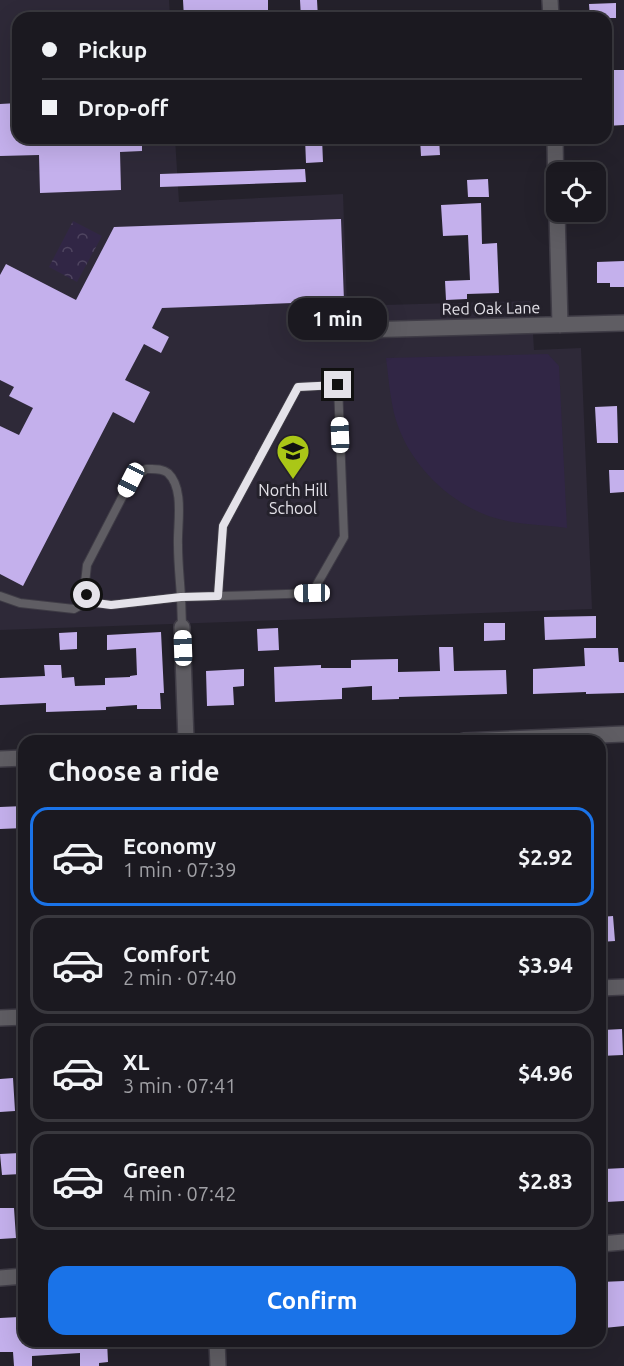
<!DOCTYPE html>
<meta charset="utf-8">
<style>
:root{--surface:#1b1920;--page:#242229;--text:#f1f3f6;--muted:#a0a0a5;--line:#39383e;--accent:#1a73e8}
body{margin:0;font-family:Ubuntu,sans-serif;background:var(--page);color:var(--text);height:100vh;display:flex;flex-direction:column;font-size:22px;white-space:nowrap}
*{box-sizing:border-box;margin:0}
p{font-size:20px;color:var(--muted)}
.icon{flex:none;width:33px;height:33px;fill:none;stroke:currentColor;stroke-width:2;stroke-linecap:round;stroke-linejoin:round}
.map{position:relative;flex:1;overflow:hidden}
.panel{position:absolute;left:18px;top:735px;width:588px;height:612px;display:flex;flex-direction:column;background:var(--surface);border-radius:18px;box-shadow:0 6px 24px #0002,0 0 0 2px var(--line)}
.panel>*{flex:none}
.guide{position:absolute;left:12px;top:12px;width:600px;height:132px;border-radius:18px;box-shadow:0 6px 24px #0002,0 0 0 2px var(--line);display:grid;align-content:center;height:132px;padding:0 30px;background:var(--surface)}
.fabs{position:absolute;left:546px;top:162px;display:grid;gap:12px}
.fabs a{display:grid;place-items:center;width:60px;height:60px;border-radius:12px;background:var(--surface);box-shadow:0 6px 24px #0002,0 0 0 2px var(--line);font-size:30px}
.end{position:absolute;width:27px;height:27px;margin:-14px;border:8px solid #e4e2e9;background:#111;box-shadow:0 0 0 3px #111}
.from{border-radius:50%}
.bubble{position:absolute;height:42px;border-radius:18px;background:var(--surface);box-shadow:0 6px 24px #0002,0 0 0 2px var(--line);font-size:20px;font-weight:700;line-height:42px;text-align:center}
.car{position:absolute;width:18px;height:36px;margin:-18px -9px;border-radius:8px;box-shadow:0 0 4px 2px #0007;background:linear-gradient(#fff 24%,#345 0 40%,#fff 0 76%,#345 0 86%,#fff 0)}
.guide b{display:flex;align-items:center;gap:21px;height:57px;font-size:22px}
.guide b+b{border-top:2px solid var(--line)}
.guide i{width:15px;height:15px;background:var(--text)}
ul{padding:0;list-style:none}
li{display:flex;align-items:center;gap:18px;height:99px;margin:0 12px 9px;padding:0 18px;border:3px solid var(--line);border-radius:18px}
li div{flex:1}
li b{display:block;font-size:22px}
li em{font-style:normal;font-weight:700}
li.active{border-color:var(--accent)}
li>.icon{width:54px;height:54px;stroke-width:1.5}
h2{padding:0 30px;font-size:27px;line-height:72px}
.primary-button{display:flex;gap:12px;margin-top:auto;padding:12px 30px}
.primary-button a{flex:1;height:69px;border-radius:18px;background:var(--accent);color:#fff;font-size:24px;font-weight:700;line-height:69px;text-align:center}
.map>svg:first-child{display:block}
</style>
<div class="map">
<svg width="624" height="1366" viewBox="0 0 624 1366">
<defs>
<pattern id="park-crowns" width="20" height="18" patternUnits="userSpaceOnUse" patternTransform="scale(1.5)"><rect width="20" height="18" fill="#312645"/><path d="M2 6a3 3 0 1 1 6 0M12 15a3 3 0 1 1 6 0" fill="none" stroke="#4f4560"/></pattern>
</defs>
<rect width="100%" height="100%" fill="#24212b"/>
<path fill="#2e2938" d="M0,0H169L170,18H18V138H175L179,202L343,194L347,306L531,301L534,350L581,348L592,609L0,630Z"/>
<path fill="#312645" d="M548,354L559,366L567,528C547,525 527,525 507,521C459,512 414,471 398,426C390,404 389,380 386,358Z"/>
<path fill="url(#park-crowns)" d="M73,221L102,236L77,282L49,267Z"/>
<path fill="#c4b0ec" d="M183,0H268V18H184Z
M300,0H317L318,18H301Z
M616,3V18H590L589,4Z
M606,70H624V125L606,126Z
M18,103V138H142V151L120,152L121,190L40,193L39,155L0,156V104Z
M305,138H322L323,162L306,163Z
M420,138H439L440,155L421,156Z
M305,169L306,182L160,187V174Z
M488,179L489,197H468L467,180Z
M481,203L482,244L497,243L499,293L467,294V299L446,300L445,281L470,280L468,235L443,236L441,205Z
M341,219L344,301L162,308L152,328L169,337L161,353L144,344L125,380L150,392L134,423L113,412L23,586L0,574V426L19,435L33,408L9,396L14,387L0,380V275L6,264L76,300L114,227Z
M624,261V287H610V283H597V262Z
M617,406L618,443H597L595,407Z
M609,470H624V492L610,493Z
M596,616V638L545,640L544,617Z
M484,623H505V640L484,641Z
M278,628L279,650L258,651L257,629Z
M77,632V649L60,650L59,633Z
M161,632L164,693H160L161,709H137V705L106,707V710L46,712V703L0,705V678L45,676L44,665H61L62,678L74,677L75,686L105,685V678L130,677V676L137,675L136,648L107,650V635Z
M439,647H453L454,671L506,670L507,694L399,697V699L372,700V686L342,688V699L275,702L274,667L321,665V668H351V660L398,659V672L440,671Z
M584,648H618L619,662H624V693L586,694V692L533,694V669L585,666Z
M244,669V686L233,687L234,705L207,706L206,671Z
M24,806V828L0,829V807Z
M613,916L615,941L600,942V917Z
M622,1029L623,1055L600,1056V1035H603V1030Z
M13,1078L15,1111L0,1112V1079Z
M20,1153L21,1174L2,1175L0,1154Z
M624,1168V1201L606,1202L604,1169Z
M0,1208H14L16,1238L0,1239Z
M624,1281V1326L604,1328L601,1282Z
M19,1317L20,1341H107L108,1362L99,1363V1366H80V1353L32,1356V1366H14L13,1352H0V1318Z"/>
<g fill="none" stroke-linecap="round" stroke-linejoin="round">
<defs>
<path id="service" d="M146,469C154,469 162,468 168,473C185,489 177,525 178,545C178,563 180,580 181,597L111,605L96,603L87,595L85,583L87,565L131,480Z
M0,596L20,603L74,609L92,599
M182,627L181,597C224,596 268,595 312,593L344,537L338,385L298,387L223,526L218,596"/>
<path id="minor" d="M550,0L551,18
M555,138L556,200
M557,212L560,325
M360,330L624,323
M182,627L186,741
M464,741L624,734
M0,759L24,758
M600,988L624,987
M0,1018L24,1017
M600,1244L624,1242
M0,1278L24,1276
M217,1341L218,1366"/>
</defs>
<use href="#service" stroke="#3f3c46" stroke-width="10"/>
<use href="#minor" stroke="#3f3c46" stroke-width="18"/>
<use href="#service" stroke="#5f5d63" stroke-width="8"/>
<use href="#minor" stroke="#5f5d63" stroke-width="15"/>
</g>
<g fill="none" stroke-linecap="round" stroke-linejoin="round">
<path stroke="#e4e2e9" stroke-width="8" d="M87,595L96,603L111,605L181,597L218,596L223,526L298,387L338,385"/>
</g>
<defs>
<symbol id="school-pin" viewBox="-11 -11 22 30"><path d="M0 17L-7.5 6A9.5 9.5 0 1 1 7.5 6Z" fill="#aac717" stroke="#24212b"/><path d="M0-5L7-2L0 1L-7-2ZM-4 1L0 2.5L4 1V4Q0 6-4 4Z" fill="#111"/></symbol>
</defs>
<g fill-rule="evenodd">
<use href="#school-pin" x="274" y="432" width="38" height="52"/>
</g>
<g text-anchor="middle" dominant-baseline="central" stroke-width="6" stroke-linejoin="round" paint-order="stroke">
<g font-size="16" fill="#e4e2e9" stroke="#24212b">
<text transform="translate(491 308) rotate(-1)">Red Oak Lane</text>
</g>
<g font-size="16" fill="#e4e2e9" stroke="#24212b">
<text x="293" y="490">North Hill<tspan x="293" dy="18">School</tspan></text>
</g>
</g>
</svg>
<div class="fabs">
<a><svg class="icon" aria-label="locate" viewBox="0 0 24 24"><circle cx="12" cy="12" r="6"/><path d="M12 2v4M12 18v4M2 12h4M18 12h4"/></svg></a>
</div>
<i class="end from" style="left:87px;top:595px"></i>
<i class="end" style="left:338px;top:385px"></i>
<div class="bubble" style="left:288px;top:298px;width:99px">1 min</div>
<i class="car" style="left:340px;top:435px;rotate:358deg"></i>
<i class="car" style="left:131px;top:480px;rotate:207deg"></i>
<i class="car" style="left:312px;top:593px;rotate:269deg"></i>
<i class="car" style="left:183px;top:648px;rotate:358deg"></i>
<div class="guide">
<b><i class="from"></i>Pickup</b>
<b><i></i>Drop-off</b>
</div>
<section class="panel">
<h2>Choose a ride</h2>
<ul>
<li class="active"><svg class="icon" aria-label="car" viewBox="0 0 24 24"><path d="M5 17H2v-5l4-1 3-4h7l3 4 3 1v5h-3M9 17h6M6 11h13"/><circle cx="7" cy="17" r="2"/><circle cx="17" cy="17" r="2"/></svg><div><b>Economy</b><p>1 min · 07:39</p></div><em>$2.92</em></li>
<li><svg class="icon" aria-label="car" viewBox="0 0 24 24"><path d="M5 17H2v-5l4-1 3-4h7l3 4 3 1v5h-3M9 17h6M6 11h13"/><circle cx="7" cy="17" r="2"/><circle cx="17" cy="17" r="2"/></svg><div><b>Comfort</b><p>2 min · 07:40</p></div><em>$3.94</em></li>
<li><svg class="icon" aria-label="car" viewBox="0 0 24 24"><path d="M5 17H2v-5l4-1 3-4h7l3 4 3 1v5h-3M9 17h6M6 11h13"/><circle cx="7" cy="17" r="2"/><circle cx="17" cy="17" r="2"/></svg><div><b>XL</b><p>3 min · 07:41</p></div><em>$4.96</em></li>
<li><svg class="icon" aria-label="car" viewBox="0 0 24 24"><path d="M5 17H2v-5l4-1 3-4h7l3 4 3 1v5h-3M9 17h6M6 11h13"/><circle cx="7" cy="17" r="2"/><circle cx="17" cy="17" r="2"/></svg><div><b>Green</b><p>4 min · 07:42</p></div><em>$2.83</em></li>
</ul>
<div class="primary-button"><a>Confirm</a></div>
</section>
</div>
